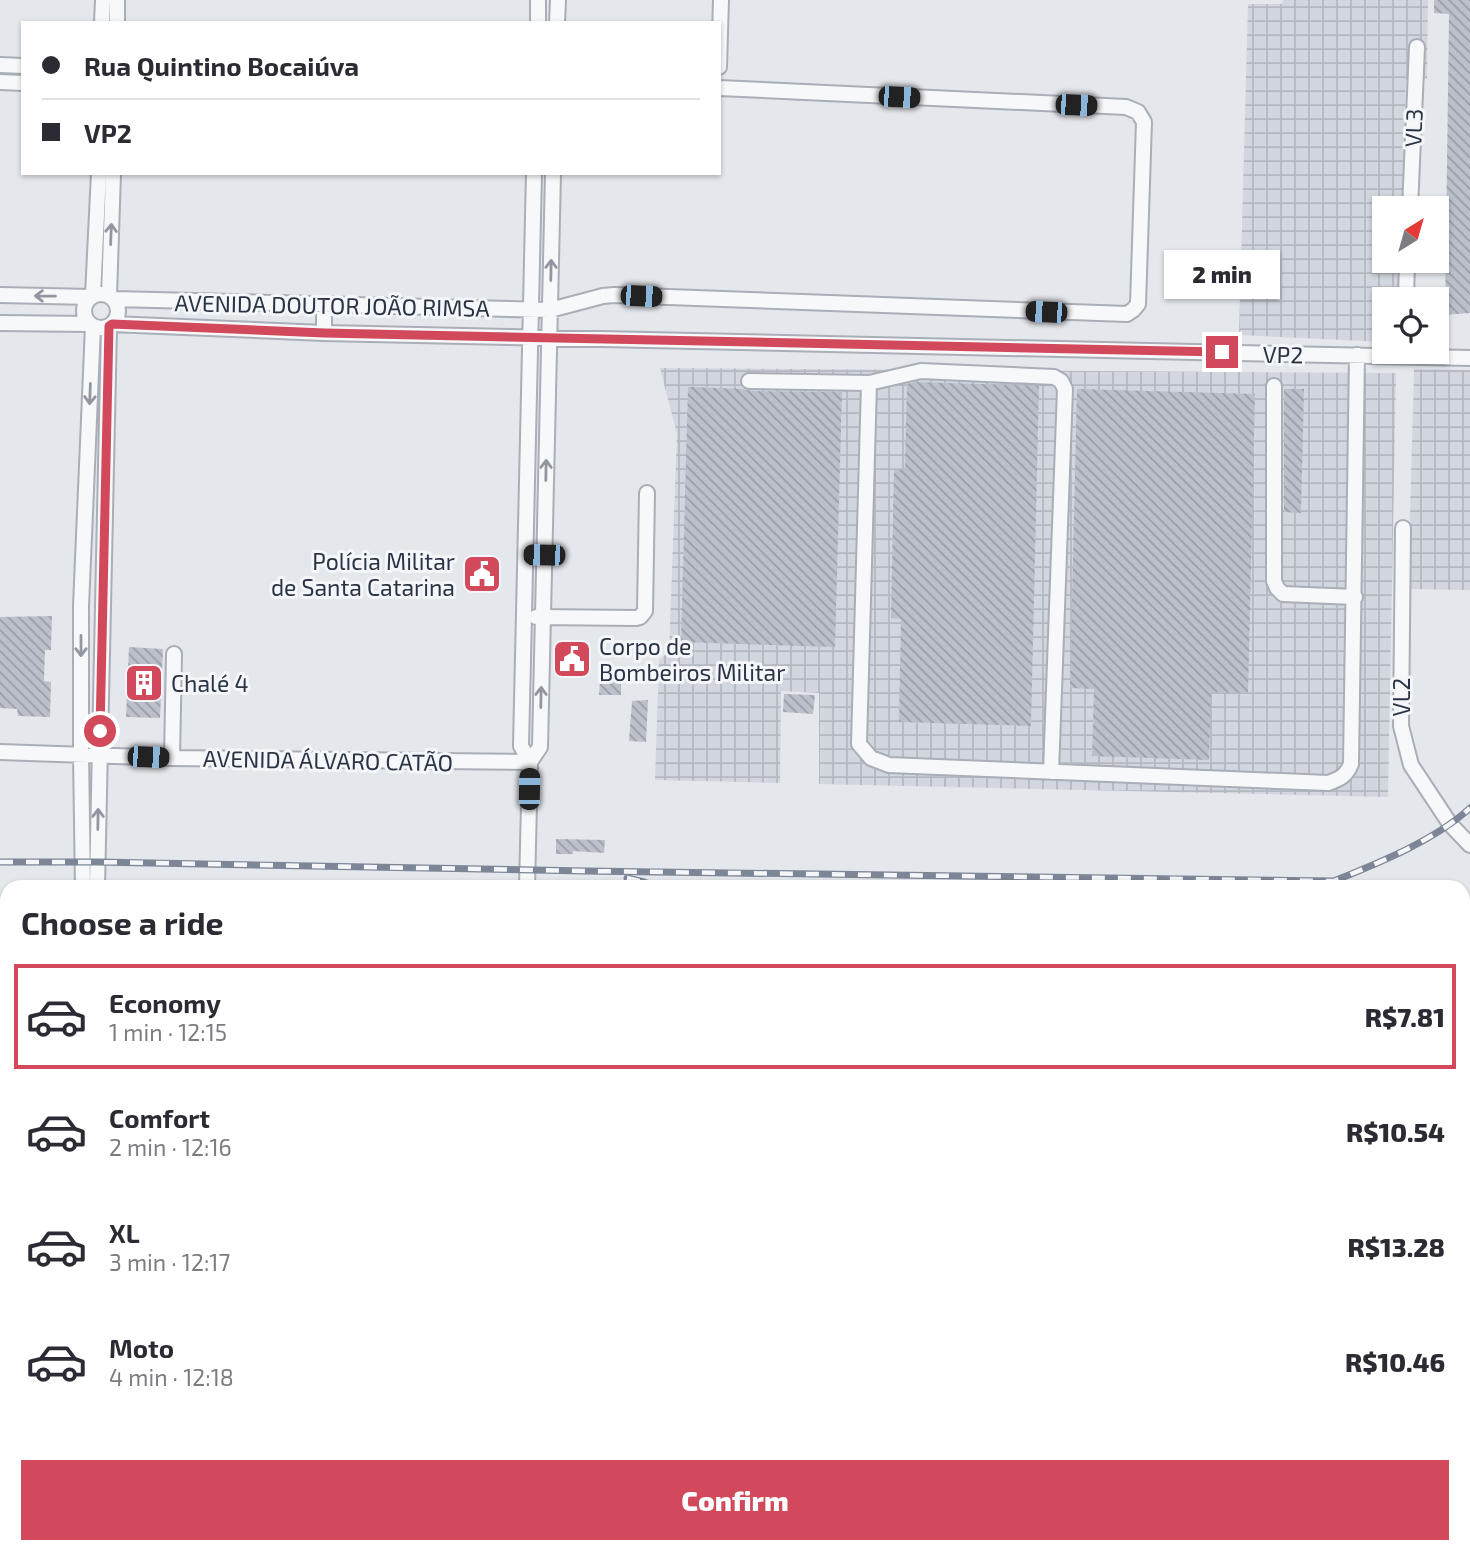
<!DOCTYPE html>
<meta charset="utf-8">
<style>
:root{--surface:#fff;--page:#f7f7f7;--text:#2b2b33;--muted:#7c7c81;--line:#e1e1e2;--accent:#d1495b}
body{margin:0;font-family:"Exo 2",sans-serif;background:var(--page);color:var(--text);height:100vh;display:flex;flex-direction:column;font-size:26px;white-space:nowrap}
*{box-sizing:border-box;margin:0}
p{font-size:23px;color:var(--muted)}
.icon{flex:none;width:38px;height:38px;fill:none;stroke:currentColor;stroke-width:2;stroke-linecap:round;stroke-linejoin:round}
.map{position:relative;flex:1;overflow:hidden}
.side{position:absolute;left:0px;top:880px;width:1470px;height:674px;display:flex;flex-direction:column;background:var(--surface);border-radius:21px 21px 0 0;box-shadow:0 2px 5px #0004}
.side>*{flex:none}
.hud{position:absolute;left:21px;top:21px;width:700px;height:154px;border-radius:0px;box-shadow:0 2px 5px #0004;display:grid;align-content:center;height:154px;padding:0 21px;background:var(--surface)}
.needle{width:46px;rotate:37deg}
.buttons{position:absolute;left:1372px;top:196px;display:grid;gap:14px}
.buttons a{display:grid;place-items:center;width:77px;height:77px;border-radius:0px;background:var(--surface);box-shadow:0 2px 5px #0004;font-size:35px}
.end{position:absolute;width:32px;height:32px;margin:-16px;border:9px solid #d1495b;background:#fff;box-shadow:0 0 0 4px #fff}
.from{border-radius:50%}
.bubble{position:absolute;height:49px;border-radius:0px;background:var(--surface);box-shadow:0 2px 5px #0004;font-size:23px;font-weight:800;line-height:49px;text-align:center}
.car{position:absolute;width:21px;height:42px;margin:-21px -10px;border-radius:9px;box-shadow:0 0 5px 2px #0007;background:linear-gradient(#222 24%,#8ab4d8 0 40%,#222 0 76%,#8ab4d8 0 86%,#222 0)}
.hud b{display:flex;align-items:center;gap:24px;height:66px;font-size:26px}
.hud b+b{border-top:2px solid var(--line)}
.hud i{width:18px;height:18px;background:var(--text)}
ul{padding:0;list-style:none}
li{display:flex;align-items:center;gap:21px;height:105px;margin:0 14px 10px;padding:0 7px;border:4px solid transparent;border-radius:0px}
li div{flex:1}
li b{display:block;font-size:26px}
li em{font-style:normal;font-weight:800}
li.on{border-color:var(--accent)}
li>.icon{width:63px;height:63px;stroke-width:1.5}
h2{padding:0 21px;font-size:32px;line-height:84px}
.action{display:flex;gap:14px;margin-top:auto;padding:14px 21px}
.action a{flex:1;height:80px;border-radius:0px;background:var(--accent);color:#fff;font-size:28px;font-weight:800;line-height:80px;text-align:center}
.map>svg:first-child{display:block}
</style>
<div class="map">
<svg width="1470" height="1553" viewBox="0 0 1470 1553">
<defs>
<pattern id="industrial-grid" width="8" height="8" patternUnits="userSpaceOnUse" patternTransform="scale(1.75)"><rect width="8" height="8" fill="#d2d6de"/><path d="M0 4h8M4 0v8" fill="none" stroke="#b4b8c0"/></pattern>
<pattern id="water-ripples" width="26" height="14" patternUnits="userSpaceOnUse" patternTransform="scale(1.75)"><rect width="26" height="14" fill="#9fb4cc"/><path d="M2 4q2-2 4 0t4 0M15 11q2-2 4 0t4 0" fill="none" stroke="#8293a7"/></pattern>
<pattern id="building-back-hatch" width="6" height="6" patternUnits="userSpaceOnUse" patternTransform="scale(1.75)"><rect width="6" height="6" fill="#bbc0ca"/><path d="M-1 5l2 2M0 0l6 6M5-1l2 2" fill="none" stroke="#989da6"/></pattern>
</defs>
<rect width="100%" height="100%" fill="#e4e7ec"/>
<path fill="url(#industrial-grid)" d="M1283,0H1428L1427,79L1406,80L1402,208H1384V261H1400L1399,299H1384V342L1239,335L1248,4H1282Z
M660,368L1396,373L1388,797L819,784V693L781,691L780,783L655,780L659,660L669,652L677,434Z
M1414,369L1470,370V590L1408,589Z"/>
<path fill="#c9d6c5" d="M1470,1045V1084L1463,1078V1049Z"/>
<path fill="url(#water-ripples)" d="M1033,1547H1066L1096,1553H980Z"/>
<path fill="url(#building-back-hatch)" d="M1434,0H1470V313L1445,315L1449,14L1434,13Z
M915,382L1039,386L1031,726L899,722L901,619L891,618L894,470H905L907,384Z
M688,387L744,389L749,391L842,392L835,647L681,642Z
M1077,389L1255,394L1248,693L1211,692L1209,760L1092,756L1094,689L1070,688Z
M1284,389H1304L1301,513L1284,512Z
M52,616L51,650H45L44,681L51,682L50,717L18,716L17,709L0,708V617Z
M129,647L163,649L160,718L126,717Z
M600,680H621V695H599Z
M784,694L815,695L813,714L783,712Z
M648,700L646,742L629,741L632,701Z
M556,839L605,840L604,853L573,851V854H556Z"/>
<g fill="none" stroke-linecap="round" stroke-linejoin="round">
<defs>
<path id="minor" d="M102,23L103,0
M117,23V0
M538,23V0
M557,23L558,0
M0,65L23,66
M719,67L721,0
M0,82L23,83
M1410,208L1417,47
M84 311a17 17 0 1 1 34 0a17 17 0 1 1-34 0Z
M0,295L91,297
M93,295L99,173
M109,296L113,173
M114,299L550,310L603,296L614,295L1127,314L1133,310L1138,304L1144,122L1138,112L1126,107L719,88
M1406,299L1407,261
M0,323L89,324
M112,324L324,333L1470,358
M324,333V305
M749,381L869,383L859,744L871,758L889,765L1328,783C1340,779 1346,776 1351,764L1357,355
M869,383L921,371L1054,377L1061,381L1065,389L1051,772
M1274,386V581L1277,588L1283,594L1355,597
M1403,528L1401,726L1411,765L1450,824L1470,845
M536,617L636,618L640,617L645,611L647,493
M0,752L172,758L530,762
M172,758L174,654
M530,762L540,747L553,173
M83,887L81,755V606L93,326
M97,887L109,326
M527,887L530,762L521,746L534,173
M0,929L7,930
M1463,1013H1470
M1463,1108H1470
M0,1157H7
M1463,1227H1470
M1463,1354H1470
M1463,1381H1470
M1463,1409L1470,1413
M0,1424H7"/>
</defs>
<use href="#minor" stroke="#a9aeb7" stroke-width="18"/>
<path stroke="#c2c5cb" stroke-width="2.5" stroke-dasharray="5 5" stroke-linecap="butt" d="M0,1442H7
M65,1553V1547"/>
<use href="#minor" stroke="#f7f8fa" stroke-width="14"/>
<defs>
<path id="rail" d="M0,862H97L585,871L1334,881C1378,863 1434,841 1470,808
M627,878L644,882L656,887
M1463,1209H1470"/>
</defs>
<use href="#rail" stroke="#7d8696" stroke-width="7"/>
<use href="#rail" stroke="#f4f6f9" stroke-width="4.5" stroke-dasharray="13" stroke-linecap="butt"/>
</g>
<defs><path id="oneway-shaft" d="M-6 0H5M1.5-3L5.5 0L1.5 3" fill="none" stroke-width="1.6" stroke-linecap="round" stroke-linejoin="round" transform="scale(1.75)"/></defs>
<g stroke="#9196a0">
<use href="#oneway-shaft" transform="translate(111 234) rotate(-88)"/>
<use href="#oneway-shaft" transform="translate(551 270) rotate(-89)"/>
<use href="#oneway-shaft" transform="translate(45 296) rotate(-179)"/>
<use href="#oneway-shaft" transform="translate(90 394) rotate(92)"/>
<use href="#oneway-shaft" transform="translate(546 470) rotate(-89)"/>
<use href="#oneway-shaft" transform="translate(81 646) rotate(90)"/>
<use href="#oneway-shaft" transform="translate(541 697) rotate(-89)"/>
<use href="#oneway-shaft" transform="translate(98 819) rotate(-89)"/>
</g>
<g fill="none" stroke-linecap="round" stroke-linejoin="round">
<path stroke="#d1495b" stroke-width="9" d="M100,731L109,326L112,324L324,333L1222,352"/>
</g>
<defs>
<symbol id="civic-square" viewBox="-11 -11 22 22"><rect x="-9" y="-9" width="18" height="18" rx="4" fill="#d1495b" stroke="#f4f6f9"/><path d="M-.6-6.5H3V-4.5H.6V-3L4-1V1h2V6H-6V1h2V-1L-.6-3ZM-1.2 2.5V6h2.4V2.5Z" fill="#fff"/></symbol>
<symbol id="building-square" viewBox="-11 -11 22 22"><rect x="-9" y="-9" width="18" height="18" rx="4" fill="#d1495b" stroke="#f4f6f9"/><path d="M-4-6H4V6H1V3H-1V6H-4ZM-2.5-4.3h1.7v1.8h-1.7ZM.8-4.3h1.7v1.8H.8ZM-2.5-1h1.7V.8h-1.7ZM.8-1h1.7V.8H.8Z" fill="#fff"/></symbol>
</defs>
<g fill-rule="evenodd">
<use href="#civic-square" x="460" y="552" width="44" height="44"/>
<use href="#civic-square" x="550" y="637" width="44" height="44"/>
<use href="#building-square" x="122" y="661" width="44" height="44"/>
</g>
<g text-anchor="middle" dominant-baseline="central" stroke-width="6" stroke-linejoin="round" paint-order="stroke">
<g font-size="23" fill="#2b3445" stroke="#f4f6f9">
<text transform="translate(1413 128) rotate(-88)">VL3</text>
<text transform="translate(332 305) rotate(1)">AVENIDA DOUTOR JOÃO RIMSA</text>
<text transform="translate(1283 354) rotate(1)">VP2</text>
<text transform="translate(1401 697) rotate(-90)">VL2</text>
<text transform="translate(328 760) rotate(1)">AVENIDA ÁLVARO CATÃO</text>
</g>
<g font-size="23" fill="#2b3445" stroke="#f4f6f9" text-anchor="start">
<text x="455" y="561" text-anchor="end">Polícia Militar<tspan x="455" dy="26">de Santa Catarina</tspan></text>
<text x="599" y="646">Corpo de<tspan x="599" dy="26">Bombeiros Militar</tspan></text>
<text x="171" y="683">Chalé 4</text>
</g>
</g>
</svg>
<div class="buttons">
<a><svg class="needle" viewBox="-14 -14 28 28"><path d="M0-13l5 13h-10z" fill="#e53935"/><path d="M0 13l5-13h-10z" fill="#7c7c81"/></svg></a>
<a><svg class="icon" aria-label="locate" viewBox="0 0 24 24"><circle cx="12" cy="12" r="6"/><path d="M12 2v4M12 18v4M2 12h4M18 12h4"/></svg></a>
</div>
<i class="end from" style="left:100px;top:731px"></i>
<i class="end" style="left:1222px;top:352px"></i>
<div class="bubble" style="left:1164px;top:250px;width:116px">2 min</div>
<i class="car" style="left:899px;top:97px;rotate:93deg"></i>
<i class="car" style="left:1076px;top:105px;rotate:92deg"></i>
<i class="car" style="left:641px;top:296px;rotate:92deg"></i>
<i class="car" style="left:1046px;top:312px;rotate:272deg"></i>
<i class="car" style="left:544px;top:555px;rotate:271deg"></i>
<i class="car" style="left:148px;top:757px;rotate:92deg"></i>
<i class="car" style="left:529px;top:789px;rotate:1deg"></i>
<div class="hud">
<b><i class="from"></i>Rua Quintino Bocaiúva</b>
<b><i></i>VP2</b>
</div>
<section class="side">
<h2>Choose a ride</h2>
<ul>
<li class="on"><svg class="icon" aria-label="car" viewBox="0 0 24 24"><path d="M5 17H2v-5l4-1 3-4h7l3 4 3 1v5h-3M9 17h6M6 11h13"/><circle cx="7" cy="17" r="2"/><circle cx="17" cy="17" r="2"/></svg><div><b>Economy</b><p>1 min · 12:15</p></div><em>R$7.81</em></li>
<li><svg class="icon" aria-label="car" viewBox="0 0 24 24"><path d="M5 17H2v-5l4-1 3-4h7l3 4 3 1v5h-3M9 17h6M6 11h13"/><circle cx="7" cy="17" r="2"/><circle cx="17" cy="17" r="2"/></svg><div><b>Comfort</b><p>2 min · 12:16</p></div><em>R$10.54</em></li>
<li><svg class="icon" aria-label="car" viewBox="0 0 24 24"><path d="M5 17H2v-5l4-1 3-4h7l3 4 3 1v5h-3M9 17h6M6 11h13"/><circle cx="7" cy="17" r="2"/><circle cx="17" cy="17" r="2"/></svg><div><b>XL</b><p>3 min · 12:17</p></div><em>R$13.28</em></li>
<li><svg class="icon" aria-label="car" viewBox="0 0 24 24"><path d="M5 17H2v-5l4-1 3-4h7l3 4 3 1v5h-3M9 17h6M6 11h13"/><circle cx="7" cy="17" r="2"/><circle cx="17" cy="17" r="2"/></svg><div><b>Moto</b><p>4 min · 12:18</p></div><em>R$10.46</em></li>
</ul>
<div class="action"><a>Confirm</a></div>
</section>
</div>
